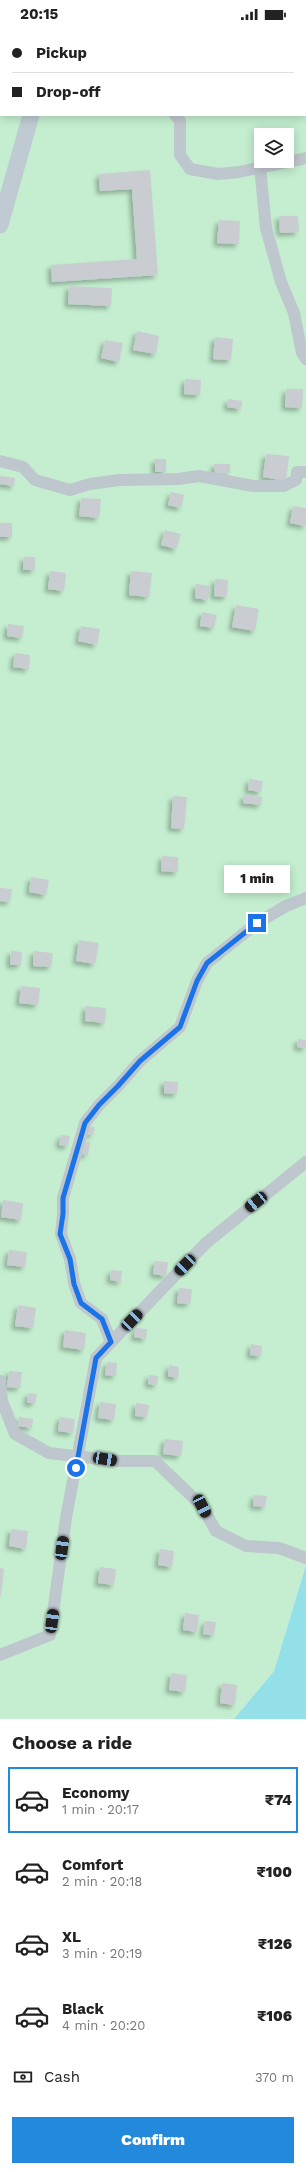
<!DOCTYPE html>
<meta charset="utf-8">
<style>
:root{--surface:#fff;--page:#f6f6f6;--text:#222;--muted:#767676;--line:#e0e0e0;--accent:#2389dd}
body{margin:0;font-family:"Work Sans",sans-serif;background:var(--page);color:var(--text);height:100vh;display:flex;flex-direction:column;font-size:15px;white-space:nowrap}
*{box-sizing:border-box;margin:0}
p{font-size:13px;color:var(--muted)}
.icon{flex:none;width:22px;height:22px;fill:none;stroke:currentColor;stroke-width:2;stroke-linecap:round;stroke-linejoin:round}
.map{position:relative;height:1691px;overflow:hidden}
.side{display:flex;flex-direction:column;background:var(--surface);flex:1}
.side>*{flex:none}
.hud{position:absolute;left:0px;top:0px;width:306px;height:88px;box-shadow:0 2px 10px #0003;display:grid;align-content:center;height:88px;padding:0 12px;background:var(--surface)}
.controls{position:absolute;left:254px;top:100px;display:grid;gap:8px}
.controls a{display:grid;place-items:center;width:40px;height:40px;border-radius:0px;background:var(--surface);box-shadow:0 2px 10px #0003;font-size:20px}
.end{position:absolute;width:18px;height:18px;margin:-9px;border:5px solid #1a73e8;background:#fff;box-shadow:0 0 0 2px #fff}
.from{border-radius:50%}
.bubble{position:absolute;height:28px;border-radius:0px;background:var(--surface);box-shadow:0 2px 10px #0003;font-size:13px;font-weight:800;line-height:28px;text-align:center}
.car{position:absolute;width:12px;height:24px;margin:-12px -6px;border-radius:5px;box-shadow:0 0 3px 1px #0007;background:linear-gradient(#222 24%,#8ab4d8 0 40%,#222 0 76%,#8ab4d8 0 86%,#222 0)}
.hud b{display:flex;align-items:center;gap:14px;height:38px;font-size:15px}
.hud b+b{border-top:1px solid var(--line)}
.hud i{width:10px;height:10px;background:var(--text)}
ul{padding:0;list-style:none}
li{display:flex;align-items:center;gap:12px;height:66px;margin:0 8px 6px;padding:0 4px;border:2px solid transparent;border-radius:0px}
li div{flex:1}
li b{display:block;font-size:15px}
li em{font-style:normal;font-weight:800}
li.current{border-color:var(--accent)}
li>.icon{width:36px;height:36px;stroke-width:1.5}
h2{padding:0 12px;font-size:18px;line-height:48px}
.pay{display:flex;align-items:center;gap:10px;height:44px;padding:0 12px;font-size:15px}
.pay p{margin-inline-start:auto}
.primary-button{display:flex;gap:8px;margin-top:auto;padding:8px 12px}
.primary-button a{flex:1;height:46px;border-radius:0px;background:var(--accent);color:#fff;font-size:16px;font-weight:800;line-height:46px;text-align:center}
.status{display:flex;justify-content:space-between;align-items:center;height:28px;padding:0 20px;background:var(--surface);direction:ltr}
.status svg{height:11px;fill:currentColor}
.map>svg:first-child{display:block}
</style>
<div class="status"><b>20:15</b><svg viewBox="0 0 49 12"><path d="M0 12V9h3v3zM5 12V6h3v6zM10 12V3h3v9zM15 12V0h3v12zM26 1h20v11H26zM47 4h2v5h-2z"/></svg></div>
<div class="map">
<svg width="306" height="1691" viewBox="0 0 306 1691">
<defs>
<filter id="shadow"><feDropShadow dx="-3.5" dy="3.5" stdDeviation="2" flood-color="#0004"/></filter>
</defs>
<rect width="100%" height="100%" fill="#f4f2f2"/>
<path fill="#c4eecf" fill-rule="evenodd" d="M0,0H306V1537L274,1643L234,1691H0ZM1,1H305V87H1ZM261,107H287V133H261Z"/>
<path fill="#93e0e9" d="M306,1537V1691H234L274,1643Z"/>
<path fill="#c9cdd1" filter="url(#shadow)" d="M150,142L158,247L52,254L51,237L137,231L132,161L100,163L99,146Z
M279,188H298L299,204L280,205Z
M219,192L240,193L239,216L217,215Z
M69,258L112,260L111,278L68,276Z
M137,303L159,308L156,326L133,322Z
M215,309L233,311L231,332L213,331Z
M105,312L123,315L119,334L101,330Z
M185,351L201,352L200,367L184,366Z
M286,361H303L302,380L285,379Z
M228,371L242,373L241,381L227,379Z
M266,426L289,428L286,453L263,449Z
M155,431H166V444H155Z
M214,436H230V445L215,446Z
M0,448L15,450L14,458L0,456Z
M171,464L184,467L181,480L168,477Z
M81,470L101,471L99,490L79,488Z
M293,478L306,480V498L290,495Z
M0,495H12V509H0Z
M165,502L181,506L176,521L161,517Z
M24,529H35V542H23Z
M50,543L66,545L64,563L48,561Z
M131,543L152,545L149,569L129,567Z
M215,551L228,552L227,569L214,568Z
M196,556L210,558L208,572L195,570Z
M236,577L259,581L255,603L232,599Z
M202,584L217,587L214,600L200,598Z
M8,596L24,598L22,610L7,608Z
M81,598L100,601L97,617L78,613Z
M15,625L30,627L29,641L13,639Z
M249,751L263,753L261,764L248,762Z
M244,767L262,769L261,777L243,775Z
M173,768L187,769L184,801L171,800Z
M162,828L178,829V844L161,843Z
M31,849L49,852L46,867L29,864Z
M0,860L12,861L10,874L0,873Z
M79,912L99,915L95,936L76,933Z
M11,923L22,924L21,937H10Z
M34,923L53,925L51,939L33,938Z
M21,958L40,960L38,977L19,975Z
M86,978L106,980L105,995L85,993Z
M298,1011L306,1012V1020L297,1019Z
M164,1053L178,1054L177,1066L164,1065Z
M87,1098L95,1099L93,1107L86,1106Z
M61,1107L70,1108L68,1118L59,1117Z
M82,1113L90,1114L88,1127L80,1126Z
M3,1172L23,1175L21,1192L1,1189Z
M9,1222L27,1224L25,1239L7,1237Z
M155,1233L168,1234L166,1248L153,1246Z
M111,1242L122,1243L121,1254L110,1252Z
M179,1260L192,1261L190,1276L177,1275Z
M18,1277L36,1280L33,1300L15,1298Z
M136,1300L147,1301L146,1311L134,1309Z
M65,1302L86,1305L84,1322L63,1319Z
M251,1316L262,1318L261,1328L250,1327Z
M107,1334L117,1335L116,1348L105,1347Z
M169,1337L179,1339L178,1350L168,1348Z
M9,1343L22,1344L20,1360L7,1359Z
M149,1347L158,1348L157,1357L148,1356Z
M28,1365L37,1366L35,1375H27Z
M100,1374L116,1376L114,1392L98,1390Z
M136,1375L149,1377L147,1389L135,1388Z
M19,1389L33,1391L32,1400L18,1398Z
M60,1389L75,1391L73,1405L58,1403Z
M165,1411L183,1413L181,1428L163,1426Z
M254,1467L267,1468L265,1479L253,1478Z
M11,1501L28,1503L26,1521L9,1518Z
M160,1521L174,1523L172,1539L158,1537Z
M100,1539L116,1541L114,1557L98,1555Z
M0,1540L4,1541L1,1567H0Z
M185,1585L199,1587L197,1604L183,1602Z
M205,1593L216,1594L214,1607L203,1606Z
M171,1645L187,1647L185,1664L169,1662Z
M222,1655L237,1657L235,1677L220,1675Z"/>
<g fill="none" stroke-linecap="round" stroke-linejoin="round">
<path stroke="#bec7cd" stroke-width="12" d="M19,1V0
M175,87L180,93V127L190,141L218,146L239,144L306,130
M260,139L266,200L281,254L294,285L302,325L306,331
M0,433L23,439L35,452L70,462L90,456L119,452L178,451L199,448L253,458H284L296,452L297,444H306
M111,1314L102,1291L81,1275L74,1255L70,1231L61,1206L63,1186V1170L85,1095L99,1077L118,1058L140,1033L180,999L197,953L207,935L257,895L286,878L306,870
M0,1353L2,1373L15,1406L49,1425L117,1433H155L202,1478L216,1503L246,1518L279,1520L306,1530
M0,1627L50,1607L66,1490L96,1330L206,1215L306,1134"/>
<path stroke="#bfcad2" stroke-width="17" d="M0,43H1
M0,197L31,87"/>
</g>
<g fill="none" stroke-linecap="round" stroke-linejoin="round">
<path stroke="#1a73e8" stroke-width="5" d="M76,1440L96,1330L111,1314L102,1291L81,1275L74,1256L70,1231L60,1206L63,1186V1170L85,1095L99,1077L118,1058L140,1033L180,999L197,953L207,935L257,895"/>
</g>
</svg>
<div class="controls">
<a><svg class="icon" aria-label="layers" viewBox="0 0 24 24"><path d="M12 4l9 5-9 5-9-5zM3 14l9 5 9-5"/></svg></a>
</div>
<i class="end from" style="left:76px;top:1440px"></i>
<i class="end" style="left:257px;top:895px"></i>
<div class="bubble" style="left:224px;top:837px;width:66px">1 min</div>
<i class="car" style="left:256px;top:1174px;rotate:231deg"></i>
<i class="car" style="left:185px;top:1237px;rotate:224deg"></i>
<i class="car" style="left:132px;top:1292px;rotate:44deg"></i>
<i class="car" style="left:105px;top:1431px;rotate:99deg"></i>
<i class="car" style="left:202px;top:1478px;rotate:153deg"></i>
<i class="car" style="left:62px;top:1520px;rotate:8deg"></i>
<i class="car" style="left:52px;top:1593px;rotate:8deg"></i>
<div class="hud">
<b><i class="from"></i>Pickup</b>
<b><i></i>Drop-off</b>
</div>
</div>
<section class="side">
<h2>Choose a ride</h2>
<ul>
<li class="current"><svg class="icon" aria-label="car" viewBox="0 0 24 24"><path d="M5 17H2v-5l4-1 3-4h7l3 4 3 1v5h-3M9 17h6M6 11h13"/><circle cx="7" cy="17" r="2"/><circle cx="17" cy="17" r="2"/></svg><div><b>Economy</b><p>1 min · 20:17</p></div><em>₹74</em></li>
<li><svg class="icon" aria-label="car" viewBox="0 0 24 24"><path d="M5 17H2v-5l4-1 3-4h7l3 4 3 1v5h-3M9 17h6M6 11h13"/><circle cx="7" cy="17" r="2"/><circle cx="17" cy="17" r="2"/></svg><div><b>Comfort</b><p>2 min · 20:18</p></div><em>₹100</em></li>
<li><svg class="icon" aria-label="car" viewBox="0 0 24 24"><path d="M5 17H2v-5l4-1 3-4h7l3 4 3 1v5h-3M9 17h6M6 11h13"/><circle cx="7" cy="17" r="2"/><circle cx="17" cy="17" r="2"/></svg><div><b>XL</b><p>3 min · 20:19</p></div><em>₹126</em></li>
<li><svg class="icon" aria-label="car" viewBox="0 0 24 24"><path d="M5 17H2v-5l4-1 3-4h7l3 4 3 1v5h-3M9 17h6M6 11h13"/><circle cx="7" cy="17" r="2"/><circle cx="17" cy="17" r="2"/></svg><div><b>Black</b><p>4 min · 20:20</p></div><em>₹106</em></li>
</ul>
<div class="pay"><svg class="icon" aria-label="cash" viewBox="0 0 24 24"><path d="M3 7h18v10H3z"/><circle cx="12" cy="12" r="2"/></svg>Cash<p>370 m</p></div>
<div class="primary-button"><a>Confirm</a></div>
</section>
